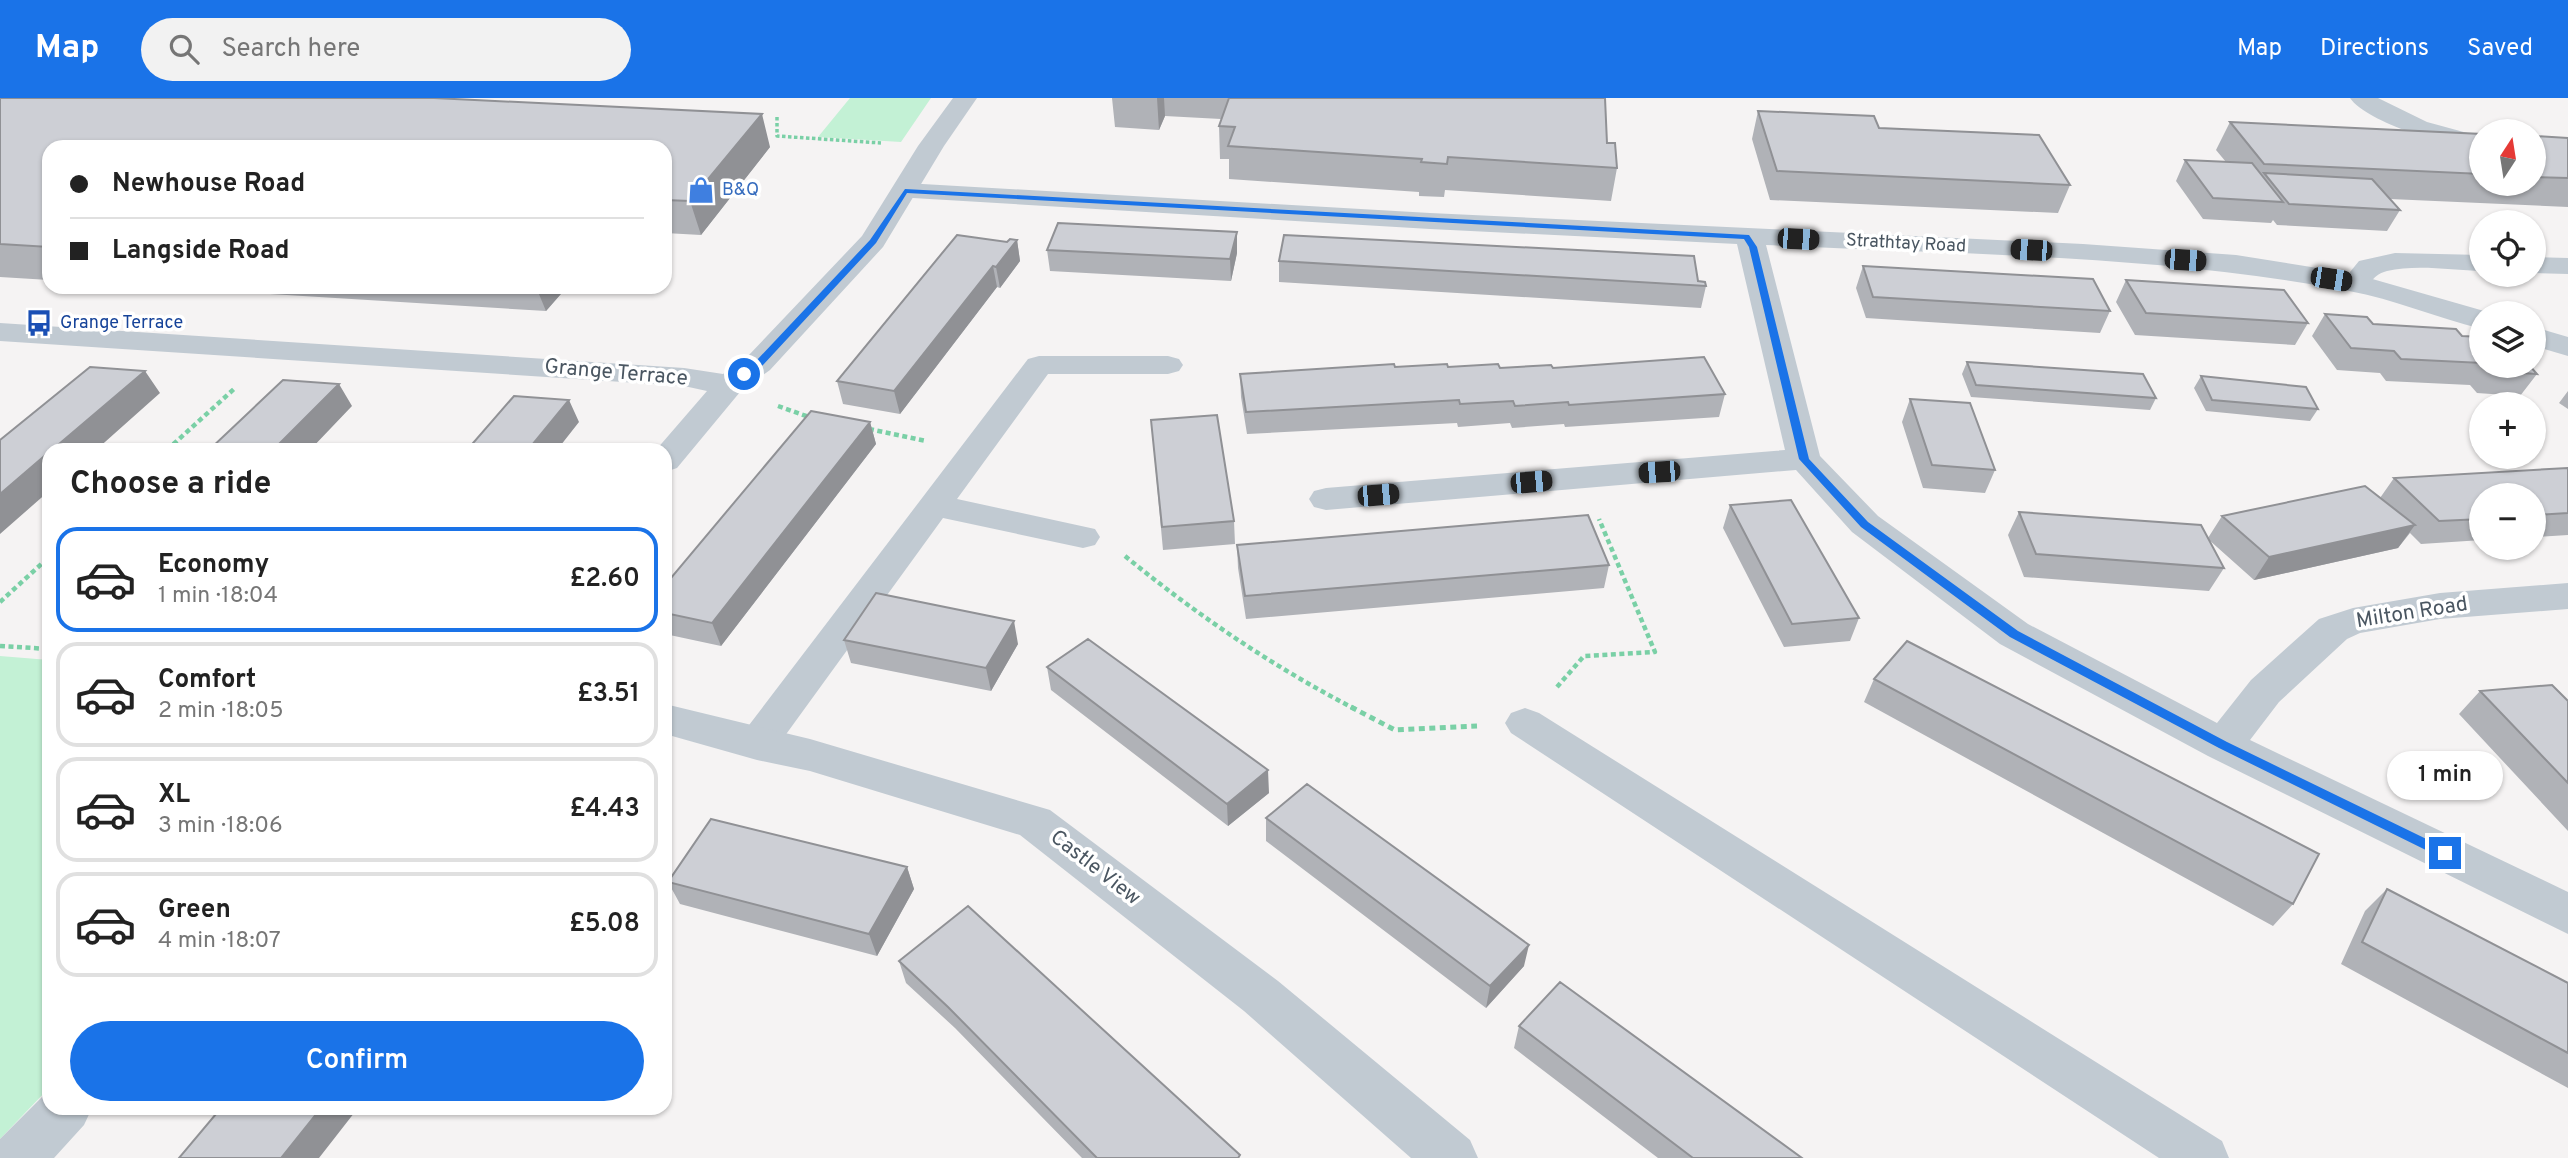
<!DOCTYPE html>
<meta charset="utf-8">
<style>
:root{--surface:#fff;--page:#f2f2f2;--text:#222;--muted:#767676;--line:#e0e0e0;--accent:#1a73e8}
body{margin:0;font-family:Overpass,sans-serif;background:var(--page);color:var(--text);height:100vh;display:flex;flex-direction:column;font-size:26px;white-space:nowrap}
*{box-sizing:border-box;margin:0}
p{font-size:23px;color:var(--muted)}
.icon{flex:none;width:38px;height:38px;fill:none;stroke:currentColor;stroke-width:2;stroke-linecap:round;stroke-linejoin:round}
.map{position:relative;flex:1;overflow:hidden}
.side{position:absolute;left:42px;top:345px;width:630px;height:672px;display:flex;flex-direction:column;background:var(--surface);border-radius:21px;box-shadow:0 2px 5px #0004}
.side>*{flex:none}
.banner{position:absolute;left:42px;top:42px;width:630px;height:154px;border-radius:21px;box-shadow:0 2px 5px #0004;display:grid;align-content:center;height:154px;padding:0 28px;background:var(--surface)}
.needle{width:46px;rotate:12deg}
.controls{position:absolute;left:2469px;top:21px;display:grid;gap:14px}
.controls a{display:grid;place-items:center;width:77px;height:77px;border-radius:50%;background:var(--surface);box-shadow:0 2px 5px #0004;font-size:35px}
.end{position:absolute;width:32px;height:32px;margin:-16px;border:9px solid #1a73e8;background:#fff;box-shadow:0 0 0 4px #fff}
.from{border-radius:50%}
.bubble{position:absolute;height:49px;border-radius:24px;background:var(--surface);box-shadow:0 2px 5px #0004;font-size:23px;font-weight:600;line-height:49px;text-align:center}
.car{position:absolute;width:21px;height:42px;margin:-21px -10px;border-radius:9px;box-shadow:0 0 5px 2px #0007;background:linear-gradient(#222 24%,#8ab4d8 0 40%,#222 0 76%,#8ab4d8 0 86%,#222 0)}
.banner b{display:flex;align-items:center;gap:24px;height:66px;font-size:26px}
.banner b+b{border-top:2px solid var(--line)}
.banner i{width:18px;height:18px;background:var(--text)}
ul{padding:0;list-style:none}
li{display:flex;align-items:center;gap:21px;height:105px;margin:0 14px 10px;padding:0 14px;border:4px solid var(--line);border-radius:21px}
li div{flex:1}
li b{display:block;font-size:26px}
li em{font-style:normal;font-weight:600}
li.on{border-color:var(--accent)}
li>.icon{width:63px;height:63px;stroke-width:1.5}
h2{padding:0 28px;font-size:32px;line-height:84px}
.primary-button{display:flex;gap:14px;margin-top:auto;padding:14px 28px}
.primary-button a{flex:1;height:80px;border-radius:42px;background:var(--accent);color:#fff;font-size:28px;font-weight:600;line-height:80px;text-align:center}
header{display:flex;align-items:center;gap:42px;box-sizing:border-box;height:98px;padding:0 35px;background:var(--accent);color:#fff}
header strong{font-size:33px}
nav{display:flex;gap:38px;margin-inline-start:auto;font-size:24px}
.search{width:490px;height:63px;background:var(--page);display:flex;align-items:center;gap:18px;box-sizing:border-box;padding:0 24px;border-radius:38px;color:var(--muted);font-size:26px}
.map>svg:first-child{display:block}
</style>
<header>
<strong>Map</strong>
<div class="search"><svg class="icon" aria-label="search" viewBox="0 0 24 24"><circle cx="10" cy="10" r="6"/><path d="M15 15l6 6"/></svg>Search here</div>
<nav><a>Map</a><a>Directions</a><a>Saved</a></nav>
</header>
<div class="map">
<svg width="2568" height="1060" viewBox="0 0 2568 1060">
<rect width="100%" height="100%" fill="#f5f3f3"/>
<path fill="#c3f1d5" d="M850,0H931L901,44L818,39Z
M0,558L49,562V990L0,1041Z"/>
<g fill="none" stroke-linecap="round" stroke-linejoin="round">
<path stroke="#7ad0a6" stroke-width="3.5" stroke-dasharray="3.5 2.5" stroke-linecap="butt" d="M777,19V38L881,45"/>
<path stroke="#7ad0a6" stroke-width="4.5" stroke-dasharray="5 3.5" stroke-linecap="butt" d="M778,308L809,319
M869,331L926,343
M167,352L234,291
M1125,458C1197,517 1272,568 1355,611
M0,504L49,459
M0,548L49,551
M1557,589L1584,558L1655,554L1599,421"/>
<path stroke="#7ad0a6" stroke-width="5" stroke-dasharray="6 4.5" stroke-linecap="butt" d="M1351,609L1395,632L1477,628"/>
<path fill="#c1cad2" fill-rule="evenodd" d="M2350,0H2378L2427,24L2482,39V53C2451,49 2367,25 2350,0Z
M2395,155L2482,157V173C2452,172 2416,166 2387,173C2367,178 2371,197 2345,191L2341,185L2359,163Z
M2534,159L2568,160V176L2534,175Z
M1039,258H1168L1179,261L1183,267L1179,273L1168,276H1048L957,401L1095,431L1100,439L1095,447L1083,450L943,420L771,657L757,661L743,657L737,646L743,635L1028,261Z
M1525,610L1539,615L2222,1043L2229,1060H2159L1511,635L1505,625L1511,615Z"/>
<path fill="#c1cad2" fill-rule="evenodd" d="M905,85L1430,115L2083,146L2236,157L2355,176L2491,215H2482V231C2437,220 2394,201 2349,193C2158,156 1960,157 1766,147L1820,358L1878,418L2028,526L2217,625L2251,582L2319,521L2353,510L2440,495L2568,485V511L2440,521L2360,535L2347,541L2279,604L2250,642L2568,794V836L2208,658L2000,546L1852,434L1796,372L1326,412L1314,409L1309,401L1314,393L1326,390L1785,352L1737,146L1430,131L896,99L892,93L896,87Z
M2534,229L2568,239V258L2534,248Z
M665,606L810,641L1050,712L1278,883L1470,1042L1478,1060H1411L1244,913L1020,737L810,673L757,662L665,636Z"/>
<path fill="#c1cad2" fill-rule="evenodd" d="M953,0H977L944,48L883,149L770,272L740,294L677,370L665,374V352H656L707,293L684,288L0,243V225L684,270L723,276L748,258L862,138L918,48Z
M49,992V1010H92L84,1027L54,1060H0V1041Z"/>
</g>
<path fill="#b0b2b7" d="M0,0L770,49L701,137L665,135V49H49V182L0,179Z
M1112,0H1605L1607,45L1617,70L1611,103L1445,92L1444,99L1419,98V94L1229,81V61H1220L1219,28L1221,21L1165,18L1159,32L1115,29Z
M1758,13L1879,30L2070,87L2058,115L1770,102L1752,41Z
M2230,24L2482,36V86H2534V38L2568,40V109L2390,101L2400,112L2387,133L2277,127L2273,122L2271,125L2203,121L2176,83L2185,62L2226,64L2216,52Z
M1237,134V155L1231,183L1050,173L1047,152Z
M1017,142L1020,163L1000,190L997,189L900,316L843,306L837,283L1007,144Z
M1279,163L1698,183L1706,188L1701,210L1279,184Z
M1863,168L2110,213L2100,235L1866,220L1856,190Z
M2126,182L2308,225L2295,247L2135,237L2116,204Z
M156,189H567L546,213Z
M2325,216L2373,226L2462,238L2482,239V268H2530L2537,276L2520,298L2477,295L2470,287L2386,283L2380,275L2337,272L2312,238Z
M1967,264L2156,300L2150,312L1971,299L1962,276Z
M1395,269L1553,270L1725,296L1719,319L1565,329L1564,326L1512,330L1510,325L1458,329L1457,325L1247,336L1241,299L1240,276Z
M2201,278L2318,311L2310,323L2206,313L2194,290Z
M2568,293V311L2559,305Z
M1910,301L1995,372L1985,395L1923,390L1902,324Z
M1151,322L1234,423L1235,446L1163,452Z
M870,324L876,346L721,548L665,536V487Z
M2568,370V437L2534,439V397H2482V442L2421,446L2410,435L2398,450L2254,482L2208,441L2224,470L2209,493L2024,479L2008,437L2019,414L2208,440L2222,418L2380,400L2394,380Z
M1730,407L1859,520L1850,543L1784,549L1723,430Z
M1237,447L1609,467L1604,490L1246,521L1238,470Z
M844,542L1018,546L991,593L851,565Z
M1047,569L1269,695L1228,728L1051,592Z
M1874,581L2293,806L2273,828L1864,604Z
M2480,593L2568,603V733L2459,616Z
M1266,720L1524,868L1486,910L1266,743Z
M907,769L914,791L877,858L680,806L668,784Z
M2387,791L2568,885V990L2341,866L2365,813Z
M899,863L1240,1060H1082L955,930L906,885Z
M1519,928L1802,1060H1658L1514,950Z"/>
<path fill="#909195" d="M1157,0H1164L1165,18L1159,32Z
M762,16L770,49L701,137L690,103Z
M1237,134V155L1231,183L1230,161Z
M1017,142L1020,163L1000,190L996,169Z
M993,168L997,189L900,316L894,293Z
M536,189H567L546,213Z
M145,273L160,295L96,352H52Z
M339,286L352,308L310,352H273Z
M569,302L579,324L557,352H528Z
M870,324L876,346L721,548L712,525Z
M49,354V393L0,436V396Z
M2415,427L2398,450L2254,482L2269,459Z
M1014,523L1018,546L991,593L986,570Z
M1268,672L1269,695L1228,728L1227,706Z
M907,769L914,791L877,858L869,836Z
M1529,847L1524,868L1486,910L1490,888Z
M321,1010H358L319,1060H281Z"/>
<path fill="#cdcfd5" stroke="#909195" stroke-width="2" d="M0,0H434L762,16L690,103L665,102V49H49V149L0,146Z
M1229,0H1605L1607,45H1615L1617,70L1448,59L1447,66L1421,64L1422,61L1228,48L1235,29L1219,28Z
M1758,13L1874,18L1879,30L2039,37L2070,87L1777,73Z
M2230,24L2482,36V76L2264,66Z
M2534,38L2568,40V80L2534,79Z
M2185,62L2252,65L2283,104L2213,100Z
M2264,75L2372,81L2400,112L2289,106Z
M1058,125L1237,134L1230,161L1047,152Z
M957,137L1007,144L1010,141L1017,142L996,169L993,168L894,293L837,283Z
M1284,137L1694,158L1698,183L1705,184L1706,188L1279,163Z
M1863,168L2093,181L2110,213L1873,199Z
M2126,182L2284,192L2308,225L2146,215Z
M2325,216L2367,219L2373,226L2456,231L2462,238L2482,239V265L2401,261L2394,253L2351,250Z
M1704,259L1725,296L1569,307L1568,304L1515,308L1513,303L1460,306L1459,302L1246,314L1240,276L1394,266L1395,269L1447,266L1448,269L1498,266L1500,270L1551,267L1553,270Z
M1967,264L2143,276L2156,300L1976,287Z
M2488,268H2530L2537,276L2493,273Z
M90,269L145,273L52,352H49V354L0,396V342Z
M2201,278L2306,289L2318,311L2212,302Z
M283,282L339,286L273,352H209Z
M514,298L569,302L528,352H467Z
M1910,301L1970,305L1995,372L1932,367Z
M811,313L870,324L712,525L665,515V487Z
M1217,317L1234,423L1162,429L1151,322Z
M2568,370V415L2534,417V397H2482V421L2439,423L2394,380Z
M2365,388L2415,427L2269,459L2222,418Z
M1791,402L1859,520L1792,526L1730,407Z
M2019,414L2201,427L2224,470L2036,456Z
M1588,417L1609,467L1245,498L1237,447Z
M876,495L1014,523L986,570L844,542Z
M1088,541L1268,672L1227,706L1047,569Z
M1907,543L2319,756L2293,806L1874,581Z
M2552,587L2568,603V685L2480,593Z
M1307,686L1529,847L1490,888L1266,720Z
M711,721L907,769L869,836L668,784Z
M2387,791L2568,885V955L2362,844Z
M968,808L1240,1057L1238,1060H1097L948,909L899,863Z
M1560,884L1802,1060H1693L1519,928Z
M221,1010H321L281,1060H179Z"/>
<path fill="#1a73e8" d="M905,91L1749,137L1757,149L1809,361L1868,424L2018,533L2227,644L2449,752L2451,755L2449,759H2440L2219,650L2010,539L1861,429L1799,361L1749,149L1744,141L907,95L876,145L763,267L748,278H741V274L756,263L870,142Z"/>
<defs>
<symbol id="shop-bare" viewBox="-9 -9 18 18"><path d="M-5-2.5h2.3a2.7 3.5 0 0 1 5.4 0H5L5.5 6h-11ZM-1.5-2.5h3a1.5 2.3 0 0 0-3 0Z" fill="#3f7fe0" stroke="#fff" stroke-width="2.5" paint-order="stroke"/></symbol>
<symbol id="bus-bare" viewBox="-9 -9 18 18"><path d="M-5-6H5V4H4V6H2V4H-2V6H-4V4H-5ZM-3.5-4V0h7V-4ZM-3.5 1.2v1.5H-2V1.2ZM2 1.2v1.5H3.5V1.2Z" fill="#1a4fb4" stroke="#fff" stroke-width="2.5" paint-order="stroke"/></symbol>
</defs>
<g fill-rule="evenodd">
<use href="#shop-bare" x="682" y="73" width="38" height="38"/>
<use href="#bus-bare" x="20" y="206" width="38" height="38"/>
</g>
<g text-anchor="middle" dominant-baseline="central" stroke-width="7" stroke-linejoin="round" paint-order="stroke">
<g font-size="18" fill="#366cbe" stroke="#fff" text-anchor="start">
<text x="722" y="92">B&amp;Q</text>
</g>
<g font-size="18" fill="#4a5661" stroke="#fff">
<text transform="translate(1906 146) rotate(3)">Strathtay Road</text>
</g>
<g font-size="18" fill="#164399" stroke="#fff" text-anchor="start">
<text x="60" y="225">Grange Terrace</text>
</g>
<g font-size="21" fill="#4a5661" stroke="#fff">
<text transform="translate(616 275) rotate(5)">Grange Terrace</text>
<text transform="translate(2412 515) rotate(-9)">Milton Road</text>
<text transform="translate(1095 770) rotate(38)">Castle View</text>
</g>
</g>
</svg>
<div class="controls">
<a><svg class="needle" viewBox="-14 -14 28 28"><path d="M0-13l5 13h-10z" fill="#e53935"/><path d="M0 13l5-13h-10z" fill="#767676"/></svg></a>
<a><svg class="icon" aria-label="locate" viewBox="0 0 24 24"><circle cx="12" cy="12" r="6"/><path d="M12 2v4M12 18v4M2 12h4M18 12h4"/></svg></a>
<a><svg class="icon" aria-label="layers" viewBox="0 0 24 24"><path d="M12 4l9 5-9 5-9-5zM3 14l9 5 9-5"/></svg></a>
<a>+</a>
<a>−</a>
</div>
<i class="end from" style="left:744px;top:276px"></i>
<i class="end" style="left:2445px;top:755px"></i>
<div class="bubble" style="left:2387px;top:653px;width:116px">1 min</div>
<i class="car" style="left:1798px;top:141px;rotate:93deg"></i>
<i class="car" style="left:2031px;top:152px;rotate:273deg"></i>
<i class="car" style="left:2185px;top:162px;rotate:94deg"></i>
<i class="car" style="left:2331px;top:181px;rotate:99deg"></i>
<i class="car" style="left:1659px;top:374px;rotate:266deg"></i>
<i class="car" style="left:1531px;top:384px;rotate:85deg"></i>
<i class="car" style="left:1378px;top:397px;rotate:85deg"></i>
<div class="banner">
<b><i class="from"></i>Newhouse Road</b>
<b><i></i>Langside Road</b>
</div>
<section class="side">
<h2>Choose a ride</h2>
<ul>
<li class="on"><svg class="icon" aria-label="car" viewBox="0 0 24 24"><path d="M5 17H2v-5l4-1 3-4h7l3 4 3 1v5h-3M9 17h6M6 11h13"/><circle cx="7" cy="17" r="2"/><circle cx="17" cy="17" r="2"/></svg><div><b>Economy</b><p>1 min · 18:04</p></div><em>£2.60</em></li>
<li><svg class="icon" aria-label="car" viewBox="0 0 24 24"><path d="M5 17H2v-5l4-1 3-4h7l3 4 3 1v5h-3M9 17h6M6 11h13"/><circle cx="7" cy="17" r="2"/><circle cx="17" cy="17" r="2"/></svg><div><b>Comfort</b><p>2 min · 18:05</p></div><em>£3.51</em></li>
<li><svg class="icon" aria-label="car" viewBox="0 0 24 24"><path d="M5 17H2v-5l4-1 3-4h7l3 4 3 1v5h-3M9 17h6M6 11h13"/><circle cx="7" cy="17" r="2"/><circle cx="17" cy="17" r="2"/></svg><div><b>XL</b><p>3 min · 18:06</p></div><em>£4.43</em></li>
<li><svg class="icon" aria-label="car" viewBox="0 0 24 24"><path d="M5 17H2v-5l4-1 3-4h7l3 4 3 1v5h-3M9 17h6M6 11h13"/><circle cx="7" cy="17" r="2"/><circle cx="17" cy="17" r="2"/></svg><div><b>Green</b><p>4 min · 18:07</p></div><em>£5.08</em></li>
</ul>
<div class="primary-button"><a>Confirm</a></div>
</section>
</div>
